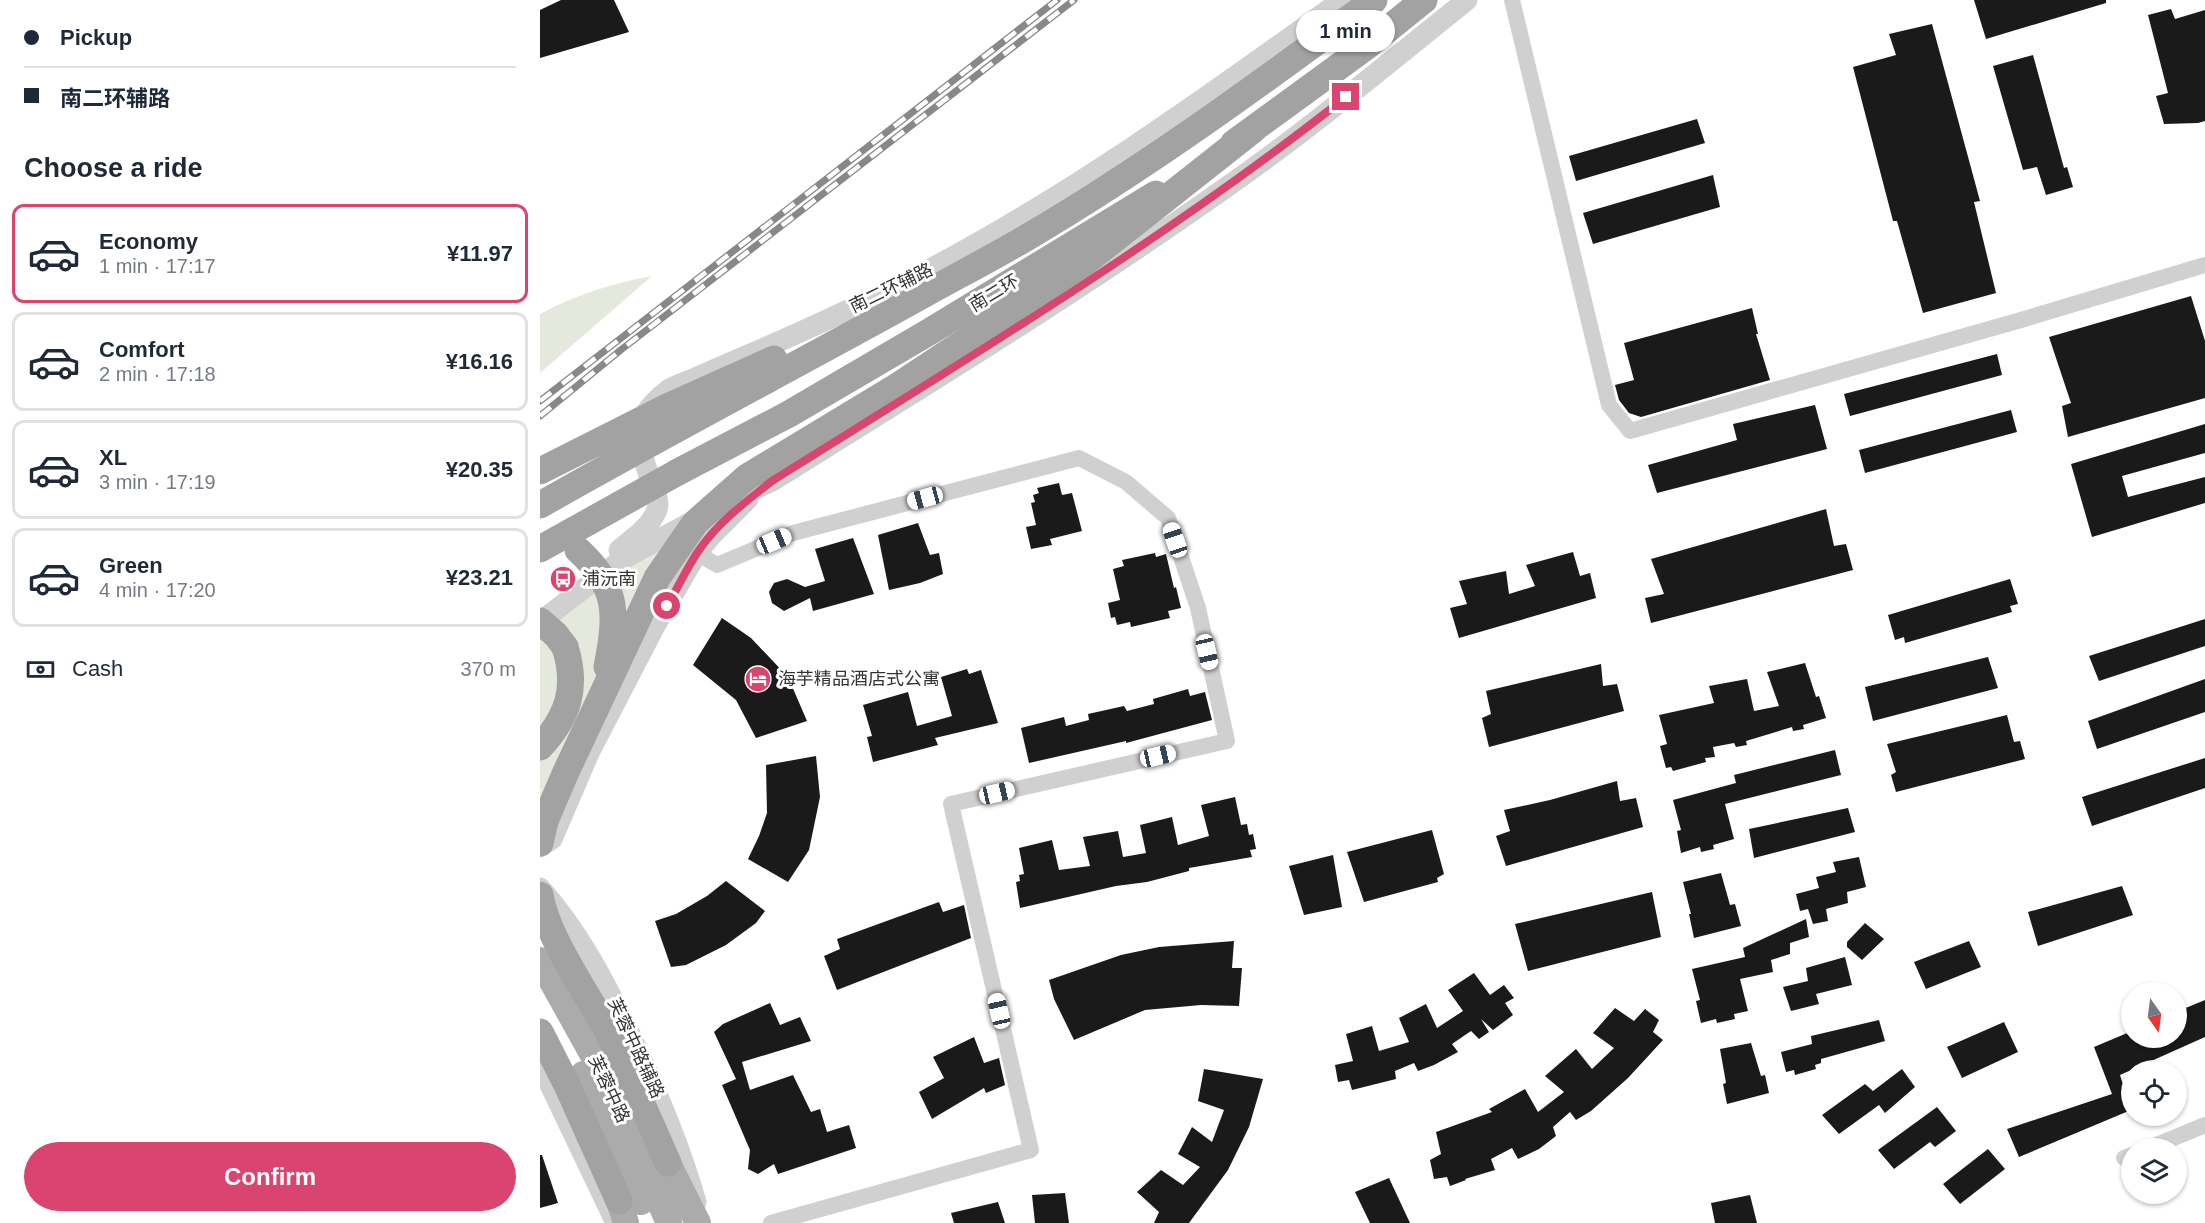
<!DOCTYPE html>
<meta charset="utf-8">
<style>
:root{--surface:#fff;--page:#f2f2f3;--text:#1f2937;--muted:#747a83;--line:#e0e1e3;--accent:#da4570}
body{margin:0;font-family:Arial,"Noto Sans SC",sans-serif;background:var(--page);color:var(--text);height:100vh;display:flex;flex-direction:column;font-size:22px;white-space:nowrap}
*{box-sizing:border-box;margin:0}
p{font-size:20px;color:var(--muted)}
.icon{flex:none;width:33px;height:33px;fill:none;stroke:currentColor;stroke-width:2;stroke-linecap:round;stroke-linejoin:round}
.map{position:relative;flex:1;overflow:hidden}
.sheet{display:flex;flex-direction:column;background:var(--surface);width:540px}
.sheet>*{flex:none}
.hud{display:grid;align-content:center;height:132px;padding:0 24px;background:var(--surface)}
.needle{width:39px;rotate:166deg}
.fabs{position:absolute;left:1581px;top:982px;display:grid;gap:12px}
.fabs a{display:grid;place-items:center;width:66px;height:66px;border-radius:50%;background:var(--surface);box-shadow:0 2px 4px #0004;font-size:30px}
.end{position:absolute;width:27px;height:27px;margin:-14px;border:8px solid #da4570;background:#fff;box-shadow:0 0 0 3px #fff}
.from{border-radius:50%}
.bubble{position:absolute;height:42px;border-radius:21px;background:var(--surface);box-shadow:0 2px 4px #0004;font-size:20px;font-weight:700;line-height:42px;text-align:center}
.car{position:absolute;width:18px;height:36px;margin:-18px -9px;border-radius:8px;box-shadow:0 0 4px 2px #0007;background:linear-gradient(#fff 24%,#345 0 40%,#fff 0 76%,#345 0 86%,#fff 0)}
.hud b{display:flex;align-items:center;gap:21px;height:57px;font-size:22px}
.hud b+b{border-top:2px solid var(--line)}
.hud i{width:15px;height:15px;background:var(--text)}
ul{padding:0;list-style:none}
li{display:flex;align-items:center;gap:18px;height:99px;margin:0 12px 9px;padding:0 12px;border:3px solid var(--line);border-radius:12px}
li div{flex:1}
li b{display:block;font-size:22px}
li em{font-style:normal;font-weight:700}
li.on{border-color:var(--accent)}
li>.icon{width:54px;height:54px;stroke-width:1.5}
h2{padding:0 24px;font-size:27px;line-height:72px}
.pay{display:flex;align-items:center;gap:15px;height:66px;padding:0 24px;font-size:22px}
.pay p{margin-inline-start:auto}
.primary-button{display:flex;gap:12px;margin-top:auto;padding:12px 24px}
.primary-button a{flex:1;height:69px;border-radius:36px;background:var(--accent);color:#fff;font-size:24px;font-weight:700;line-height:69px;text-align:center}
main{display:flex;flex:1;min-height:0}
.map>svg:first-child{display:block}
</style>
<main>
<section class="sheet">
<div class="hud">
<b><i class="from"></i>Pickup</b>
<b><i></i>南二环辅路</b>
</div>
<h2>Choose a ride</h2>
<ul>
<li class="on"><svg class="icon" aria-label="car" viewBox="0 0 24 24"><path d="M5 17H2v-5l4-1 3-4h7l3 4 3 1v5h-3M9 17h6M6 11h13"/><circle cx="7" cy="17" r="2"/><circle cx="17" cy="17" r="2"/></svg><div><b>Economy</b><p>1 min · 17:17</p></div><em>¥11.97</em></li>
<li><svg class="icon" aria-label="car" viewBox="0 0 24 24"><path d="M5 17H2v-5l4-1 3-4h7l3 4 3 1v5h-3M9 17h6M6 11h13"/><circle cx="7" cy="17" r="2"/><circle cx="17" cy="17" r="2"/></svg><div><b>Comfort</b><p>2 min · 17:18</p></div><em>¥16.16</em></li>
<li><svg class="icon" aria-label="car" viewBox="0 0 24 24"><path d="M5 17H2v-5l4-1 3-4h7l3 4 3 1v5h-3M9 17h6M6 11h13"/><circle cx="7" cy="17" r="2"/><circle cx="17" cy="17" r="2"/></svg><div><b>XL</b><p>3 min · 17:19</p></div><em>¥20.35</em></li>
<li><svg class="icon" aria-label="car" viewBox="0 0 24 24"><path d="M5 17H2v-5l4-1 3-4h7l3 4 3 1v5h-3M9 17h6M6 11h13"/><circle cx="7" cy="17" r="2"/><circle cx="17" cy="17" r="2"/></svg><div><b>Green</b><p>4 min · 17:20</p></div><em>¥23.21</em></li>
</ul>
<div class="pay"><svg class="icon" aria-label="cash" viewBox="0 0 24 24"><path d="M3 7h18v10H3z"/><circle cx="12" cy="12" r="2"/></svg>Cash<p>370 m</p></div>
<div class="primary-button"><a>Confirm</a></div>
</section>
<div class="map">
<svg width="1665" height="1223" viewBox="0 0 1665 1223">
<rect width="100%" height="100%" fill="#fff"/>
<path fill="#e5e9dd" d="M112,276L0,373V314C35,295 74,283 112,276Z
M123,546L0,806V630L56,587Z"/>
<path fill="#1a1a1a" d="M21,0H74L89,32L0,58V10Z
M1434,0H1566V3L1446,39Z
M1631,9L1635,19L1665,10V121L1658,123L1624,124L1616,96L1628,93L1608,15Z
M1392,24L1440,201L1434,202L1456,293L1383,313L1357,221H1353L1313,67L1356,55L1349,34Z
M1493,55L1524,168L1527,167L1533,187L1506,195L1497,167L1483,170L1453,66Z
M1157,119L1165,143L1036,181L1029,156Z
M1173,175L1180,207L1053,244L1043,213Z
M1651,296L1665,341V398L1528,437L1522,406L1531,403L1509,337Z
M1212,308L1218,334H1216L1230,380L1101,417L1089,413L1079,400L1075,385L1094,380L1084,343Z
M1457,354L1462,375L1310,416L1304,394Z
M1275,405L1287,449L1117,493L1108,465L1197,440L1193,424Z
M1471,410L1477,432L1325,473L1319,450Z
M1665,424V453L1582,476L1588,497L1665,477V503L1552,537L1531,464Z
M519,483L522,495L532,493L542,531L510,539L512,545L491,549L486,527L496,525L491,503L495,502L493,495L499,493L497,488Z
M1286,509L1294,546L1306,544L1313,570L1111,623L1105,598L1124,594L1111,559Z
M378,523L390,555L399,553L403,574L380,583L349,590L338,535Z
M313,538L334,594L273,611L270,598L244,611L232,603L229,592L234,583L247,579L265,587L285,581L275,549Z
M1033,552L1040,576L1050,573L1056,598L919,638L910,608L927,604L919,581L966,571L969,594L995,586L986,565Z
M615,553L616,557L626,554L634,588L636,587L641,608L628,611L630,618L591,627L590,622L577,625L575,617L571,618L568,603L580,600L573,569L584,566L582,560Z
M1470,579L1478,604L1470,606L1472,612L1365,643L1364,637L1355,640L1348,615Z
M182,618L211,638L248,677L267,721L216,738L196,700L153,665Z
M1665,619V646L1559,681L1549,656Z
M1448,657L1458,688L1333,721L1325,687Z
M1265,663L1276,697L1279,696L1286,718L1263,725L1264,729L1253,731L1252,727L1206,741L1207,745L1196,747L1194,743L1173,747L1175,757L1165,758L1166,762L1133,771L1131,767L1126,768L1120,746L1127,744L1119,715L1174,703L1169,686L1207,679L1214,711L1239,706L1227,672Z
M1061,664L1063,686L1077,684L1084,711L949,747L942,718L951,714L946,691Z
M427,669L429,674L441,670L458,723L395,738L398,745L333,762L327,737L332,736L323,705L368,692L377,726L412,716L401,677Z
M1665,679V712L1557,749L1548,721Z
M648,689L650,696L665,692L672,720L586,743V741L489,763L481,728L524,717L526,726L549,720L548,714L584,706L587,711L614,704L613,699Z
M1467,715L1474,742L1480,741L1485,759L1356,792L1351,775L1356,772L1347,744Z
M1295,750L1301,775L1185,804L1194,839L1173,845L1174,849L1161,852L1160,847L1141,853L1137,831L1141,830L1133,800L1196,783L1194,775Z
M276,756L280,797L269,850L248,882L208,859L219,836L227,813L226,765Z
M1665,758V788L1552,826L1542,797Z
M1077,781L1080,801L1096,798L1103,827L966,866L956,836L970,831L964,810L1010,800Z
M695,797L701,825L707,824L709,835L713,834L716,849L710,850L712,857L649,868V871L607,882L576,886L480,908L476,882L480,881L479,875L484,874L479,848L512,840L519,870L550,866L543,837L578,831L583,857L606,853L600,825L632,817L638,845L669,836L661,805Z
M1308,808L1315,832L1214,858L1209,829Z
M892,830L904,874L897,878L898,882L824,902L807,852Z
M793,855L802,907L764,915L749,866Z
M1319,857L1326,887L1307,892L1308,903L1286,909L1288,921L1273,924L1268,909L1260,911L1256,894L1279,888L1276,877L1296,872L1293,862Z
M1181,873L1190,905L1195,904L1201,926L1154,938L1149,914H1151L1143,882Z
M186,881L225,911L216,923L186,945L146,965L131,967L115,921L136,914L167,896Z
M1582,886L1593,915L1498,946L1488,912Z
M1112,892L1121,937L988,971L975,924Z
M399,902L403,912L424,905L431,938L297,990L284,956L300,949L297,939Z
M1266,919L1269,937L1250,943V954L1231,960L1233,972L1200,979L1208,1011L1194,1014L1195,1019L1177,1023L1176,1019L1161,1023L1156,1001L1160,1000L1152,969L1205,957L1203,948Z
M1325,923L1344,939L1322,960L1307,947V942Z
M694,941L692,968H702L699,1006L661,1005L605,1010L534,1040L514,999L509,980L581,955L619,947Z
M1429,941L1441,967L1386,989L1374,962Z
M1305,957L1312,985L1276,994L1279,1004L1251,1011L1243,987L1268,981L1266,968Z
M934,973L950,995L964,985L974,998L965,1003L973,1015L953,1030L941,1019L949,1032L939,1039L931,1031L912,1044L918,1052L894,1065L878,1071L874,1063L855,1071L856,1079L812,1090L809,1080L798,1082L795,1065L813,1061L806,1034L832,1026L839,1051L869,1042L859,1018L886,1004L897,1028L923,1011L908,990Z
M1665,1000V1037L1580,1075L1591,1110L1479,1157L1467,1129L1572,1094L1554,1047L1592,1031V1038H1636V1012Z
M230,1003L240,1025L260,1017L271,1041L202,1062L210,1090L253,1075L271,1112L280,1109L287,1132L309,1125L316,1148L238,1174L234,1164L218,1174L208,1169L210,1150L182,1085L196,1079L174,1032L183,1024Z
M1075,1008L1094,1021L1105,1009L1119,1020L1113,1032L1123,1040L1088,1078L1051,1111L1036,1120L1030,1112L1013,1127L1016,1136L999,1149L978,1159L972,1148L951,1159L955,1170L925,1179L926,1180L910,1186L907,1177L894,1179L890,1160L901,1154L896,1132L952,1112L949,1109L985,1089L998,1112L1024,1092L1005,1076L1036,1049L1052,1069L1074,1048L1053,1033Z
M1339,1020L1345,1041L1281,1059V1063L1275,1065L1276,1069L1255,1075L1254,1070L1246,1072L1241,1052L1272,1044L1271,1036Z
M1464,1022L1478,1052L1422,1078L1407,1047Z
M434,1037L444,1063L459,1058L465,1085L446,1093L444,1088L392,1119L379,1092L404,1078L393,1057Z
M1211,1043L1221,1076L1225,1075L1229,1093L1187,1104L1183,1084L1186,1083L1180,1049Z
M664,1069L723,1079L709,1127L688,1170L649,1223H614L619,1212L597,1192L621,1170L643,1185L660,1167L638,1154L652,1127L672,1142L684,1110L658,1101Z
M1362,1069L1375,1087L1345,1113L1339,1105L1299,1134L1282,1115L1325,1084L1333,1091Z
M1397,1107L1416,1131L1395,1147L1390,1142L1354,1169L1338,1150Z
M1448,1149L1465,1169L1420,1204L1403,1184Z
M0,1155H2L18,1203L0,1208Z
M849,1178L870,1223H830L815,1192Z
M525,1193L529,1223H495L492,1195Z
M1210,1195L1217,1223H1175L1171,1203Z
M458,1202L465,1223H414L411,1213Z"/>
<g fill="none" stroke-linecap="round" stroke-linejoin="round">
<path stroke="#d0d0d0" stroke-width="16" d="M972,0L1069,405L1090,431L1481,320L1665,265
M157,553L177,565L253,533L539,458L586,482L628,518L658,608L687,741L411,804L491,1150L231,1223
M1607,1149L1665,1125
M1584,1158L1592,1155"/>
<path stroke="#d0d0d0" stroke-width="21" d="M187,503L232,481C383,387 535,294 681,191C766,132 846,65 927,0
M79,550C92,539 109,528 116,512C120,505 117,496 114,489C99,445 84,424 128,390C136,385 146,382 155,378C174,370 194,361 213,353C268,329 323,304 377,276C527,198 665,99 802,0
M0,622L81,560L157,519
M0,847L12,839L49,753L116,624L157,553L171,536L208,499
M0,888C37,929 63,978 87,1028C114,1084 139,1142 156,1202
M0,1064L76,1223"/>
<path stroke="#ababab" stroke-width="26" d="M0,960L55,1059L129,1223
M43,1074L101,1202
M128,1163L158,1223
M79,1201L86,1223"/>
<path stroke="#a2a2a2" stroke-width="27" d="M694,143L827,46L884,0
M138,472L249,414L389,332L616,194
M0,747C28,717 38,688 25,647
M0,1032L27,1085L79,1201"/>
<defs>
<path id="rail" d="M0,401L517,0
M0,416L82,349L534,0"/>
</defs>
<use href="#rail" stroke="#888" stroke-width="7"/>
<use href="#rail" stroke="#fff" stroke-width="4.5" stroke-dasharray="14" stroke-linecap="butt"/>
<path stroke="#a2a2a2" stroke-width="27" d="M0,471L127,407L234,359
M0,505C126,433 255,366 383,295C417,276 452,258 486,238C607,167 721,83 834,0
M0,549L138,472
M38,550C79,587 77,615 67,667
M0,621L16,635L25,647
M0,843L5,821L25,774L117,578L155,523L207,477L356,387L543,264L713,130
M0,895C7,938 48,994 69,1034C90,1076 109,1120 128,1163"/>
</g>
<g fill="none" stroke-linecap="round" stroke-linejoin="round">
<path stroke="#da4570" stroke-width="8" d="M127,606C137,589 146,570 157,553C176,524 205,502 232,481C427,359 625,240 806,97"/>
</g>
<defs>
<symbol id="bus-disc" viewBox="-11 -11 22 22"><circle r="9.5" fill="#da4570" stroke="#fff"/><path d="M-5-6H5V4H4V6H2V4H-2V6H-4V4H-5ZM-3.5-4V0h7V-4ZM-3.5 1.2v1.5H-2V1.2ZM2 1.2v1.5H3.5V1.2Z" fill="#fff"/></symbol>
<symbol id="hotel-disc" viewBox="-11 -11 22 22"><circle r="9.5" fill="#da4570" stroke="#fff"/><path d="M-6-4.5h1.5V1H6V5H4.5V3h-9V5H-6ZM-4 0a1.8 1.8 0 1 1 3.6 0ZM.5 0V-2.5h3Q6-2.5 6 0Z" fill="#fff"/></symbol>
</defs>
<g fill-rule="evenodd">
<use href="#bus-disc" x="8" y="564" width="30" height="30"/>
<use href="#hotel-disc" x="203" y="664" width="30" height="30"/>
</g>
<g text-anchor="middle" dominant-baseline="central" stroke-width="6" stroke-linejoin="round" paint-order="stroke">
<g font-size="18" fill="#333" stroke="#fff">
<text transform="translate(351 288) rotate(-26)">南二环辅路</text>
<text transform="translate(454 293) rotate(-31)">南二环</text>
<text transform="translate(96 1048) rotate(65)">芙蓉中路辅路</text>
<text transform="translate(69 1089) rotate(65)">芙蓉中路</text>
</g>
<g font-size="18" fill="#333" stroke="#fff" text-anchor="start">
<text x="42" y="579">浦沅南</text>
<text x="238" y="679">海芋精品酒店式公寓</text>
</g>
</g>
</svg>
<div class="fabs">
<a><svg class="needle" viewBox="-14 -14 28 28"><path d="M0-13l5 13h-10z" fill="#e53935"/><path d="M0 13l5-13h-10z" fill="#747a83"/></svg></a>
<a><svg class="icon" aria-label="locate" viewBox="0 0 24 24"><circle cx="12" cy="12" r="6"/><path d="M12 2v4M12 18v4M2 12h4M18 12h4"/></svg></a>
<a><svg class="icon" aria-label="layers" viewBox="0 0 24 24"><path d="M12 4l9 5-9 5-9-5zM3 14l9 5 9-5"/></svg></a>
</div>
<i class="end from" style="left:127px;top:606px"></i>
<i class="end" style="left:806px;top:97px"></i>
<div class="bubble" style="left:756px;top:10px;width:99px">1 min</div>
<i class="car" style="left:385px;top:498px;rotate:255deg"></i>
<i class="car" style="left:635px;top:540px;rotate:341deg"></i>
<i class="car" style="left:234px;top:541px;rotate:67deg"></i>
<i class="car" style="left:667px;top:652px;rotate:167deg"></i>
<i class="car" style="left:618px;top:756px;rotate:77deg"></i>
<i class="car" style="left:457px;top:793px;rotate:77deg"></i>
<i class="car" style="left:459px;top:1011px;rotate:347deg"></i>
</div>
</main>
